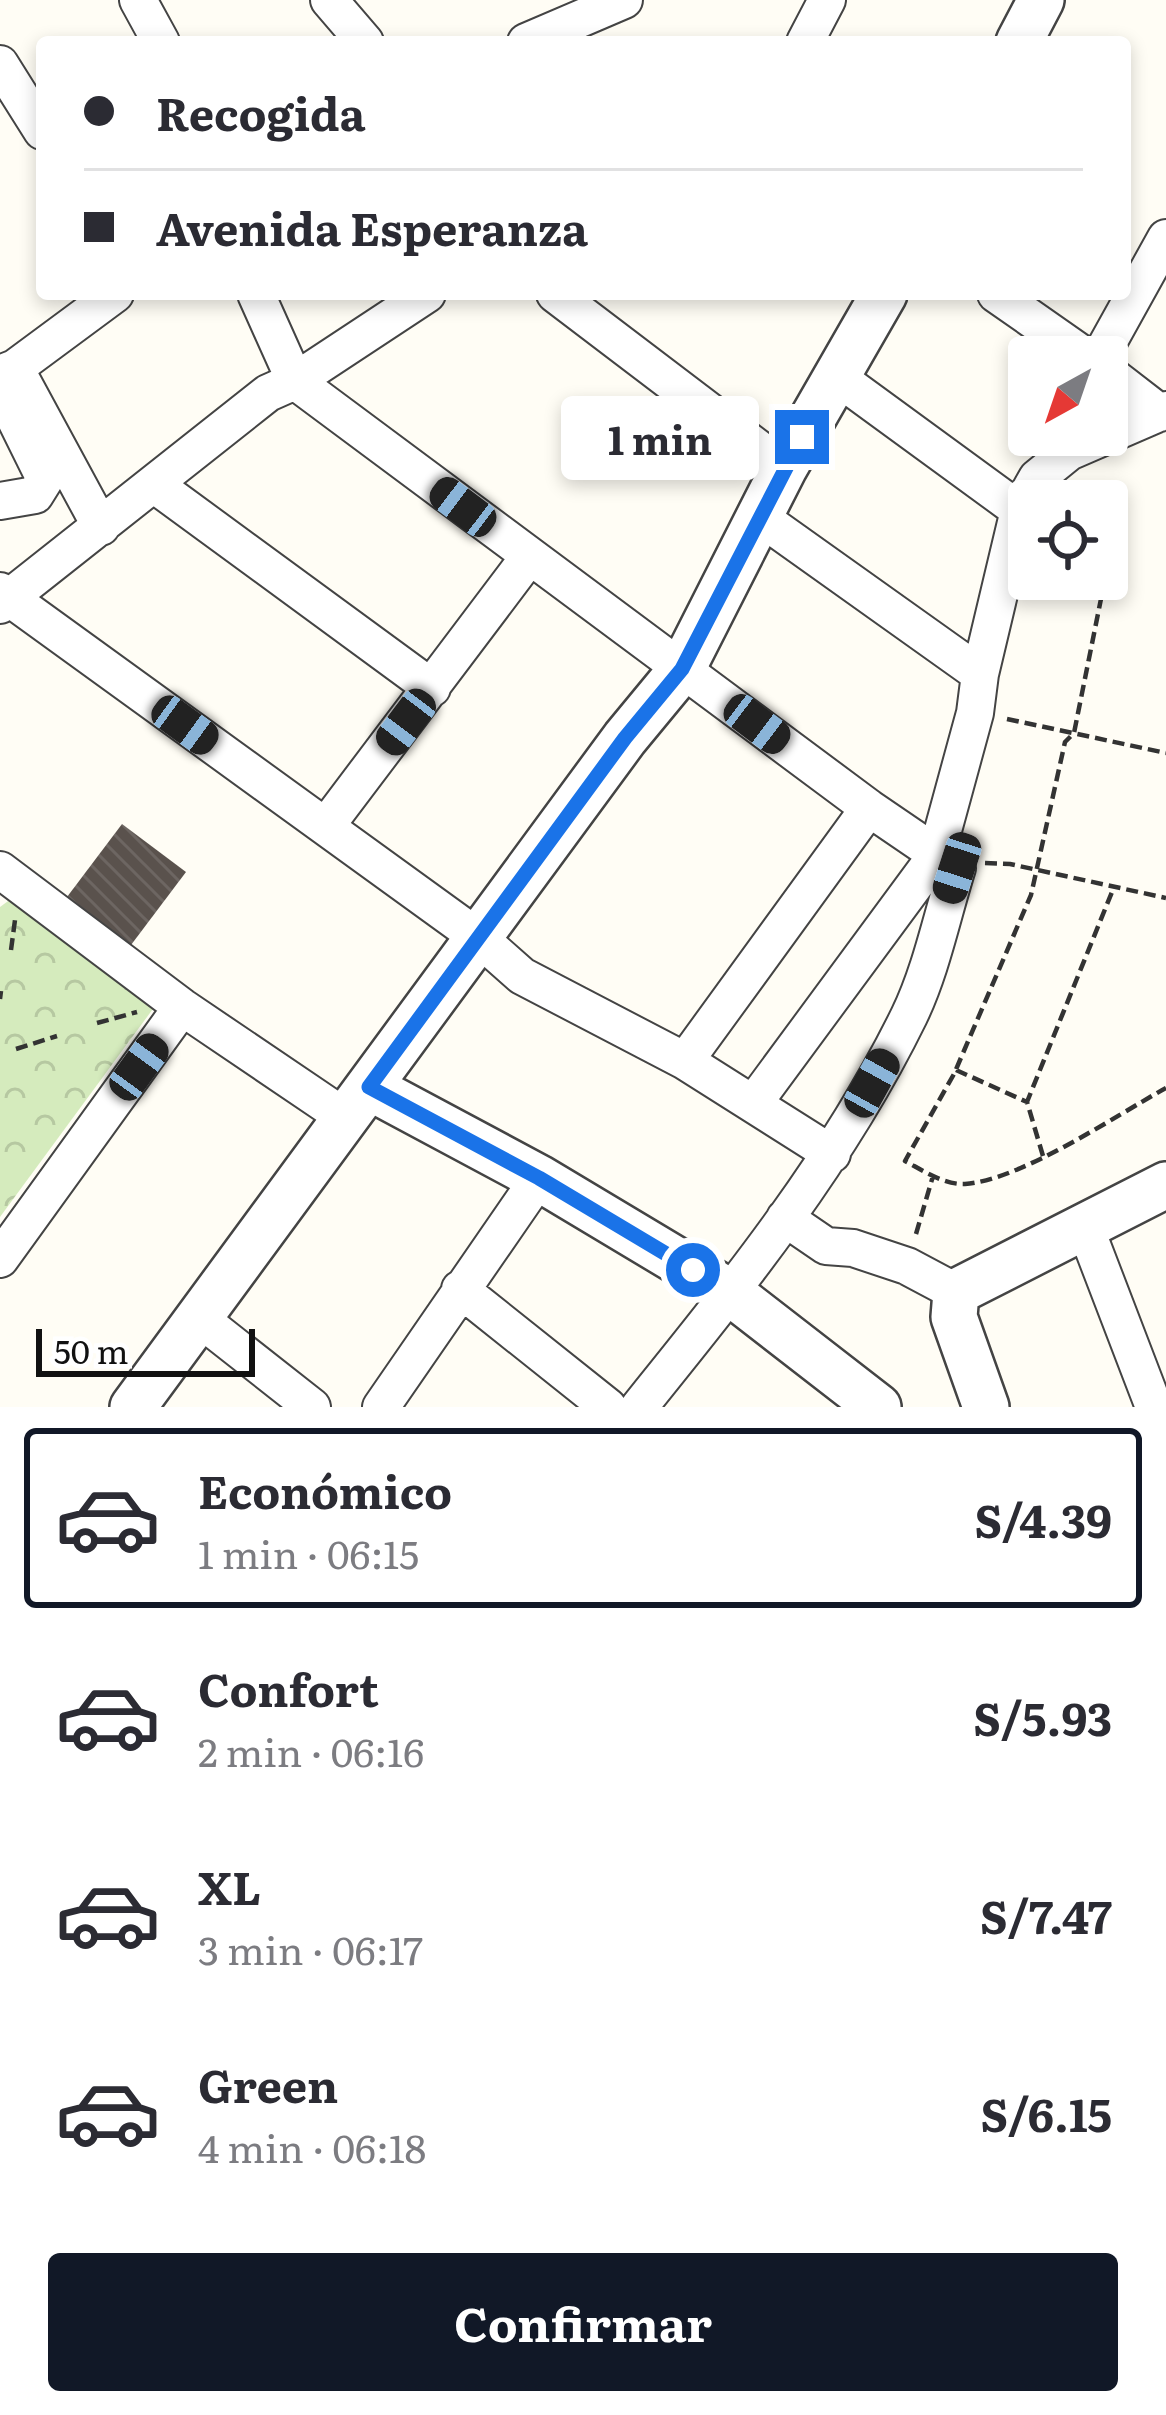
<!DOCTYPE html>
<html lang="es">
<meta charset="utf-8">
<style>
:root{--surface:#fff;--page:#f7f7f7;--text:#2b2b33;--muted:#7c7c81;--line:#e1e1e2;--accent:#111827}
body{margin:0;font-family:Literata,serif;background:var(--page);color:var(--text);height:100vh;display:flex;flex-direction:column;font-size:45px;white-space:nowrap}
*{box-sizing:border-box;margin:0}
p{font-size:39px;color:var(--muted)}
.icon{flex:none;width:66px;height:66px;fill:none;stroke:currentColor;stroke-width:2;stroke-linecap:round;stroke-linejoin:round}
.map{position:relative;height:1407px;overflow:hidden}
.side{display:flex;flex-direction:column;background:var(--surface);flex:1}
.side>*{flex:none}
.guide{position:absolute;left:36px;top:36px;width:1095px;height:264px;border-radius:12px;box-shadow:0 6px 18px #0003;display:grid;align-content:center;height:264px;padding:0 48px;background:var(--surface)}
.needle{width:78px;rotate:220deg}
.fabs{position:absolute;left:1008px;top:336px;display:grid;gap:24px}
.fabs a{display:grid;place-items:center;width:120px;height:120px;border-radius:12px;background:var(--surface);box-shadow:0 6px 18px #0003;font-size:60px}
.scale{position:absolute;left:36px;bottom:30px;width:219px;box-sizing:border-box;padding-left:12px;border:6px solid #111;border-top:0;font-size:33px;line-height:42px;white-space:nowrap;color:#111;-webkit-text-stroke:9px #fff;paint-order:stroke}
.end{position:absolute;width:54px;height:54px;margin:-27px;border:15px solid #1a73e8;background:#fff;box-shadow:0 0 0 6px #fff}
.from{border-radius:50%}
.bubble{position:absolute;height:84px;border-radius:12px;background:var(--surface);box-shadow:0 6px 18px #0003;font-size:39px;font-weight:700;line-height:84px;text-align:center}
.car{position:absolute;width:36px;height:72px;margin:-36px -18px;border-radius:15px;box-shadow:0 0 9px 3px #0007;background:linear-gradient(#222 24%,#8ab4d8 0 40%,#222 0 76%,#8ab4d8 0 86%,#222 0)}
.guide b{display:flex;align-items:center;gap:42px;height:114px;font-size:45px}
.guide b+b{border-top:3px solid var(--line)}
.guide i{width:30px;height:30px;background:var(--text)}
ul{padding:21px 0 0;list-style:none}
li{display:flex;align-items:center;gap:36px;height:180px;margin:0 24px 18px;padding:0 24px;border:6px solid transparent;border-radius:12px}
li div{flex:1}
li b{display:block;font-size:45px}
li em{font-style:normal;font-weight:700}
li.active{border-color:var(--accent)}
li>.icon{width:108px;height:108px;stroke-width:1.5}
.button{display:flex;gap:24px;margin-top:auto;padding:24px 48px}
.button a{flex:1;height:138px;border-radius:12px;background:var(--accent);color:#fff;font-size:48px;font-weight:700;line-height:138px;text-align:center}
.map>svg:first-child{display:block}
</style>
<div class="map">
<svg width="1166" height="1407" viewBox="0 0 1166 1407">
<defs>
<pattern id="park-crowns" width="20" height="18" patternUnits="userSpaceOnUse" patternTransform="scale(3)"><rect width="20" height="18" fill="#d5ebbd"/><path d="M2 6a3 3 0 1 1 6 0M12 15a3 3 0 1 1 6 0" fill="none" stroke="#b6c8a1"/></pattern>
<pattern id="building-back-hatch" width="6" height="6" patternUnits="userSpaceOnUse" patternTransform="scale(3)"><rect width="6" height="6" fill="#5a524d"/><path d="M-1 5l2 2M0 0l6 6M5-1l2 2" fill="none" stroke="#6d6662"/></pattern>
</defs>
<rect width="100%" height="100%" fill="#fffdf5"/>
<path fill="url(#park-crowns)" d="M15,896L158,1002L0,1217V907Z"/>
<path fill="url(#building-back-hatch)" d="M122,824L186,872L131,945L67,897Z"/>
<g fill="none" stroke-linecap="round" stroke-linejoin="round">
<defs>
<path id="minor" d="M138,0L161,42
M329,0L365,42
M526,42L624,0
M805,42L827,0
M0,64L42,131
M256,294L295,381L869,808L957,868C942,916 931,971 909,1016C839,1159 739,1283 639,1407
M555,294L784,468
M996,294L1086,357
M1100,357L1166,238
M15,368L101,527
M1107,372L1160,413
M0,374L15,368L115,294
M837,377L1019,510
M155,485L432,688
M0,501L35,495L45,479L2,392
M761,518L980,674
M0,591L479,938L522,976L685,1061L832,1154
M0,605L268,393L295,381L427,294
M326,826L529,557
M0,870L182,1007L346,1118
M685,1061L869,808
M753,1104L936,856L975,713L980,674L1019,510L1037,478L1069,452L1166,410
M785,1218L826,1246L853,1248L907,1266L956,1292
M1085,1227L1154,1407
M0,1259L182,1007
M460,1289L608,1407
M199,1318L312,1407
M381,1407L539,1178"/>
<path id="tertiary" d="M1019,42L1041,0
M369,1087L539,1178L731,1293L878,1407
M133,1407L625,738L682,669L784,468L884,294
M986,1407L954,1317L956,1292L1166,1185"/>
</defs>
<use href="#minor" stroke="#444" stroke-width="40"/>
<use href="#tertiary" stroke="#444" stroke-width="50"/>
<path stroke="#333" stroke-width="4.5" stroke-dasharray="12 6" stroke-linecap="butt" d="M1107,570L1113,541
M1105,579L1074,733L1065,742L1031,895L954,1074L905,1161C922,1170 944,1185 965,1184C1021,1180 1115,1116 1166,1088
M1007,719L1166,753
M985,863L1010,864L1166,898
M11,950L15,920
M0,999L1,991
M97,1023L137,1012
M16,1049L57,1036
M956,1070L1027,1102
M1043,1156L1027,1102L1114,887
M916,1234L933,1176"/>
<use href="#minor" stroke="#fff" stroke-width="36"/>
<use href="#tertiary" stroke="#fff" stroke-width="45"/>
</g>
<g fill="none" stroke-linecap="round" stroke-linejoin="round">
<path stroke="#1a73e8" stroke-width="15" d="M693,1270L539,1178L369,1087L625,738L682,669L802,437"/>
</g>
</svg>
<div class="fabs">
<a><svg class="needle" viewBox="-14 -14 28 28"><path d="M0-13l5 13h-10z" fill="#e53935"/><path d="M0 13l5-13h-10z" fill="#7c7c81"/></svg></a>
<a><svg class="icon" aria-label="locate" viewBox="0 0 24 24"><circle cx="12" cy="12" r="6"/><path d="M12 2v4M12 18v4M2 12h4M18 12h4"/></svg></a>
</div>
<div class="scale">50 m</div>
<i class="end from" style="left:693px;top:1270px"></i>
<i class="end" style="left:802px;top:437px"></i>
<div class="bubble" style="left:561px;top:396px;width:198px">1 min</div>
<i class="car" style="left:463px;top:507px;rotate:307deg"></i>
<i class="car" style="left:406px;top:722px;rotate:217deg"></i>
<i class="car" style="left:757px;top:724px;rotate:127deg"></i>
<i class="car" style="left:185px;top:725px;rotate:126deg"></i>
<i class="car" style="left:957px;top:868px;rotate:198deg"></i>
<i class="car" style="left:139px;top:1067px;rotate:36deg"></i>
<i class="car" style="left:872px;top:1083px;rotate:29deg"></i>
<div class="guide">
<b><i class="from"></i>Recogida</b>
<b><i></i>Avenida Esperanza</b>
</div>
</div>
<section class="side">
<ul>
<li class="active"><svg class="icon" aria-label="car" viewBox="0 0 24 24"><path d="M5 17H2v-5l4-1 3-4h7l3 4 3 1v5h-3M9 17h6M6 11h13"/><circle cx="7" cy="17" r="2"/><circle cx="17" cy="17" r="2"/></svg><div><b>Económico</b><p>1 min · 06:15</p></div><em>S/4.39</em></li>
<li><svg class="icon" aria-label="car" viewBox="0 0 24 24"><path d="M5 17H2v-5l4-1 3-4h7l3 4 3 1v5h-3M9 17h6M6 11h13"/><circle cx="7" cy="17" r="2"/><circle cx="17" cy="17" r="2"/></svg><div><b>Confort</b><p>2 min · 06:16</p></div><em>S/5.93</em></li>
<li><svg class="icon" aria-label="car" viewBox="0 0 24 24"><path d="M5 17H2v-5l4-1 3-4h7l3 4 3 1v5h-3M9 17h6M6 11h13"/><circle cx="7" cy="17" r="2"/><circle cx="17" cy="17" r="2"/></svg><div><b>XL</b><p>3 min · 06:17</p></div><em>S/7.47</em></li>
<li><svg class="icon" aria-label="car" viewBox="0 0 24 24"><path d="M5 17H2v-5l4-1 3-4h7l3 4 3 1v5h-3M9 17h6M6 11h13"/><circle cx="7" cy="17" r="2"/><circle cx="17" cy="17" r="2"/></svg><div><b>Green</b><p>4 min · 06:18</p></div><em>S/6.15</em></li>
</ul>
<div class="button"><a>Confirmar</a></div>
</section>
